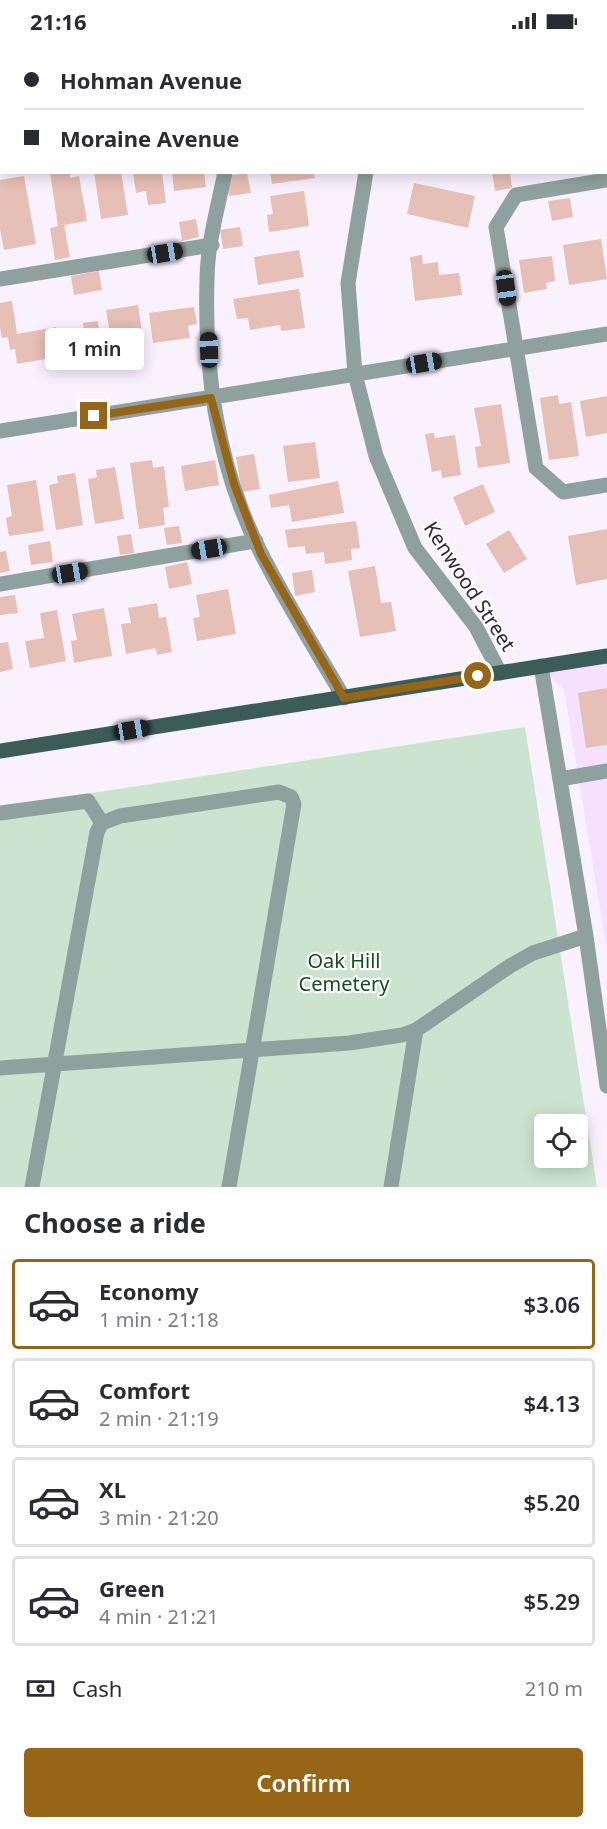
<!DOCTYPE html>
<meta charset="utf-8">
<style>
:root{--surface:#fff;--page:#f7f7f7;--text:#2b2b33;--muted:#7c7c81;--line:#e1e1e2;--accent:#976518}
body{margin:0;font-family:"Noto Sans",sans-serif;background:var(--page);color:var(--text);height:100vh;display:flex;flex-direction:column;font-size:22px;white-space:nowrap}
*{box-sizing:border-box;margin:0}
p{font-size:20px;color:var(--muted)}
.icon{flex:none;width:33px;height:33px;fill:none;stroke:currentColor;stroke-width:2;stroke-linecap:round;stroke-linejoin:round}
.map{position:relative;height:1145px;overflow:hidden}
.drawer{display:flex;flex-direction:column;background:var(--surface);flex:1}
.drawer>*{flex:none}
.hud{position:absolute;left:0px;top:0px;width:608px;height:132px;box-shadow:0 3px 15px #0003;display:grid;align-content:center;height:132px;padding:0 24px;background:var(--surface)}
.buttons{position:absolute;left:534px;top:1072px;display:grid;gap:12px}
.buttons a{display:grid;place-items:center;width:54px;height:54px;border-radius:6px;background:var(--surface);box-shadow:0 3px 15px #0003;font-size:30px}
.end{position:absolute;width:27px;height:27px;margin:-14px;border:8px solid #976518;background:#fff;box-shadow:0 0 0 3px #fff}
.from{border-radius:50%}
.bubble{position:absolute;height:42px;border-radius:6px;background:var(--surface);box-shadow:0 3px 15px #0003;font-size:20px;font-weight:600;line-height:42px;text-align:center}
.car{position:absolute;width:18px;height:36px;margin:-18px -9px;border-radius:8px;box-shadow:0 0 4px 2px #0007;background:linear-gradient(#222 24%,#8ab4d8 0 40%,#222 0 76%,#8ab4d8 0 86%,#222 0)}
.hud b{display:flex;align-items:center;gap:21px;height:57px;font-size:22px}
.hud b+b{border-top:2px solid var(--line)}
.hud i{width:15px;height:15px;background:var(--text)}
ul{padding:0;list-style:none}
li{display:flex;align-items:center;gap:18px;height:90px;margin:0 12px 9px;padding:0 12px;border:3px solid var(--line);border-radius:6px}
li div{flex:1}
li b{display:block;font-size:22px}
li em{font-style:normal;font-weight:600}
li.active{border-color:var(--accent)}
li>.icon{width:54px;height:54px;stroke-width:1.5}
h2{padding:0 24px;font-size:27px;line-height:72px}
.pay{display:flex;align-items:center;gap:15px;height:66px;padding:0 24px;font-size:22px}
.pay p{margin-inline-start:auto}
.action{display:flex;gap:12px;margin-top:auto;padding:12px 24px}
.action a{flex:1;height:69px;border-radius:6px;background:var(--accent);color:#fff;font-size:24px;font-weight:600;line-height:69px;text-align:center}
.status{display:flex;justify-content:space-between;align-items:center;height:42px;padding:0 30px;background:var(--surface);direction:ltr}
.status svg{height:16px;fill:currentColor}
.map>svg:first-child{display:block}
</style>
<div class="status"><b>21:16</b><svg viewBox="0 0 49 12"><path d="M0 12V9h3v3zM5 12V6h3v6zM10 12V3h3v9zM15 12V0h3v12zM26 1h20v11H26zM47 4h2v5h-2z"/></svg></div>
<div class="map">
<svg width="607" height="1145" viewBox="0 0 607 1145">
<rect width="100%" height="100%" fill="#faf1fe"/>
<path fill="#f5e1fe" d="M607,614V909L564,648L540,625Z"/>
<path fill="#cce4cf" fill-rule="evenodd" d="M525,685L597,1145H0V765ZM544,1083H578V1116H544Z"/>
<path fill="#e6bfb6" d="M70,130V136L79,134L87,179L64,183L70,215L55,218L50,186L58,184L50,131Z
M94,130H121L128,173L101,177Z
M133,130H162L166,161L148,163L146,149L136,151Z
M172,130H204L206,145L174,149Z
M270,130H314L315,136L272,142Z
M492,130H510L512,146L495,149Z
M247,131L251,151L229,154L226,134Z
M24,134L36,202L4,208L0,187V138Z
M414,141L475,154L468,186L407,172Z
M304,149L309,184L269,190L267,173L273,172L270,154Z
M570,156L573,175L552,179L548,159Z
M196,177L199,195L182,199L179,180Z
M240,185L243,204L223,207L220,188Z
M601,197L607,237L569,243L563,203Z
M299,208L304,235L258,243L254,215Z
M422,213L423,222L438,220L439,233L459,231L462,253L415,259L410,215Z
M552,214L555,239L546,241L547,247L524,251L519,218Z
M99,229L102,248L74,253L71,234Z
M299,247L305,286L281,289L280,283L250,288L248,276L237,277L233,257Z
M12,259L17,292L56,285L61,314L17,322L15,307L10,308L8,295L2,296L0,285V261Z
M138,263L144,304L113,310L106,268Z
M194,265L197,282L188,284L190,296L153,301L149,271Z
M98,279L102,311L69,315L65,291L84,288L83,281Z
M558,353L559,362L571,360L579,414L549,418L540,356Z
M607,354V391L586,395L580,359Z
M501,362L510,421L478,426L475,405L481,404L474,366Z
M434,391L435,396L455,393L461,433L442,436L441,428L432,430L425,392Z
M315,400L320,436L288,440L283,404Z
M254,412L260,447L242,450L236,415Z
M152,418L153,426L164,424L169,465L163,466L165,483L139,487L130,421Z
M215,418L219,443L185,449L181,424Z
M115,425L124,477L95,482L88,437L97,435L96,428Z
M75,431L83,483L56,488L49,443L58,441L57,434Z
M36,438L44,489L9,494L6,476L12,474L7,443Z
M338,439L344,471L292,480L289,463L271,466L269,453Z
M483,442L495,470L465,484L453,455Z
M356,479L360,506L351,507L352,518L325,522L324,510L306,512L305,504L288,506L285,488Z
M179,484L182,501L167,503L164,486Z
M607,487V537L576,543L568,494Z
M509,488L527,517L504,531L486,502Z
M131,492L134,511L120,513L117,494Z
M50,499L53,520L31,523L28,503Z
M6,509L10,529L0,531V510Z
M187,520L192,542L169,547L165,525Z
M375,524L381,561L391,560L396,589L360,595L348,529Z
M312,528L315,550L295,554L292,531Z
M228,547L236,592L197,599L193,576L200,575L196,553Z
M15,553L18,571L0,573V555Z
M157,561L159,576L166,575L172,610L157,613L156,606L126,612L121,582L131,581L128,566Z
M104,566L112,614L74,621L71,599L77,598L72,572Z
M57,568L66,619L30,626L25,599L44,596L40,571Z
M8,600L13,627L0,630V601Z
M607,646V703L586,706L578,651Z"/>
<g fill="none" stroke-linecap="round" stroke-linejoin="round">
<path stroke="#8fa19e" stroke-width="15" d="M455,0V2
M519,2L529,0
M0,84H2
M225,130C218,165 207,203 207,238C204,333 218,428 262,513C287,562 316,608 344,656
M366,130L348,241L355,332L376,414L415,506L476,585L500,631
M607,138L516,153L496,185L536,426L563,450L607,443
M0,237L212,203
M0,389L607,292
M0,542L256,499
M541,624L586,894L607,1044
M560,737L607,729
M0,771L88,759L102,781
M0,1026L349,1001L402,993L416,988L510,924L533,911L586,894
M32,1145L97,790L102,781L120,774L279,750L291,755L294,762L229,1145
M391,1145L416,988"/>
<path stroke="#3b5c57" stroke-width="15" d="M0,709L607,614"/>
</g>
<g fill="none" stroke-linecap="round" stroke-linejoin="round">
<path stroke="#976518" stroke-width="8" d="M94,374L211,356L234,442L261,512L344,656L478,634"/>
</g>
<g text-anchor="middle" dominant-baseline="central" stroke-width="4.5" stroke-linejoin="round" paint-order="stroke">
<g font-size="20" fill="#2f2732" stroke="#fff">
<text transform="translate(470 544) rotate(57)">Kenwood Street</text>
</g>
<g font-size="20" fill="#174b25" stroke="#fff">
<text x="344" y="918">Oak Hill<tspan x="344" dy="23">Cemetery</tspan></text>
</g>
</g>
</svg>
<div class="buttons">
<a><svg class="icon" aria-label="locate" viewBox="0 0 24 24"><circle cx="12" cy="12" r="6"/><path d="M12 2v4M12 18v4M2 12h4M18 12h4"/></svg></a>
</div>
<i class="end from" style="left:478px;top:634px"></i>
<i class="end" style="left:94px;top:374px"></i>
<div class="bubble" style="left:45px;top:286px;width:99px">1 min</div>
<i class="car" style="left:165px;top:211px;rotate:81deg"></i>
<i class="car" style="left:506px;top:246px;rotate:172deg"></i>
<i class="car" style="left:209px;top:308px;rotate:358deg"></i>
<i class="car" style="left:424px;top:321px;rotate:81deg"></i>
<i class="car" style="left:209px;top:507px;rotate:260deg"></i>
<i class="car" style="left:70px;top:531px;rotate:80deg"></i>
<i class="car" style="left:132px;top:688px;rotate:81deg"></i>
<div class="hud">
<b><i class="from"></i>Hohman Avenue</b>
<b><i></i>Moraine Avenue</b>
</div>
</div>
<section class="drawer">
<h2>Choose a ride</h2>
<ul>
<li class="active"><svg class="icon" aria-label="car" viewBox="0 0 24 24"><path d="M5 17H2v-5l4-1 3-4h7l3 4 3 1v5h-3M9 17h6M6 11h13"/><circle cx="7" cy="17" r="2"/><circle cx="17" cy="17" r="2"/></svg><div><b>Economy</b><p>1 min · 21:18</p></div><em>$3.06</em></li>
<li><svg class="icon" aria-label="car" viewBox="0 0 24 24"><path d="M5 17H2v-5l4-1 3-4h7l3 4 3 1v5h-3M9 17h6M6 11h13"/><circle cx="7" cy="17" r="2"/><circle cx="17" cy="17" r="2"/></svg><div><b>Comfort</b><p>2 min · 21:19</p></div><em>$4.13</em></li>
<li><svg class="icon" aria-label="car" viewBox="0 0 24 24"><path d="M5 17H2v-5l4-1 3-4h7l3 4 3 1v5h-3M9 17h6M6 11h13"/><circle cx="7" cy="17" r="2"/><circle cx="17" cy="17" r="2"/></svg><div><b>XL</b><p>3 min · 21:20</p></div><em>$5.20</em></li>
<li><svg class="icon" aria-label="car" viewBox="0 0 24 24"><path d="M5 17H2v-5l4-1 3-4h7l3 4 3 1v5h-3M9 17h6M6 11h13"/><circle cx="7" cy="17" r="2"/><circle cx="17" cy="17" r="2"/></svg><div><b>Green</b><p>4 min · 21:21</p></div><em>$5.29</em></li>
</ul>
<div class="pay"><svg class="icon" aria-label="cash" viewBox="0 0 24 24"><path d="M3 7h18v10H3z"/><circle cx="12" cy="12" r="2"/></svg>Cash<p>210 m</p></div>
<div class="action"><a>Confirm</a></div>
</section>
